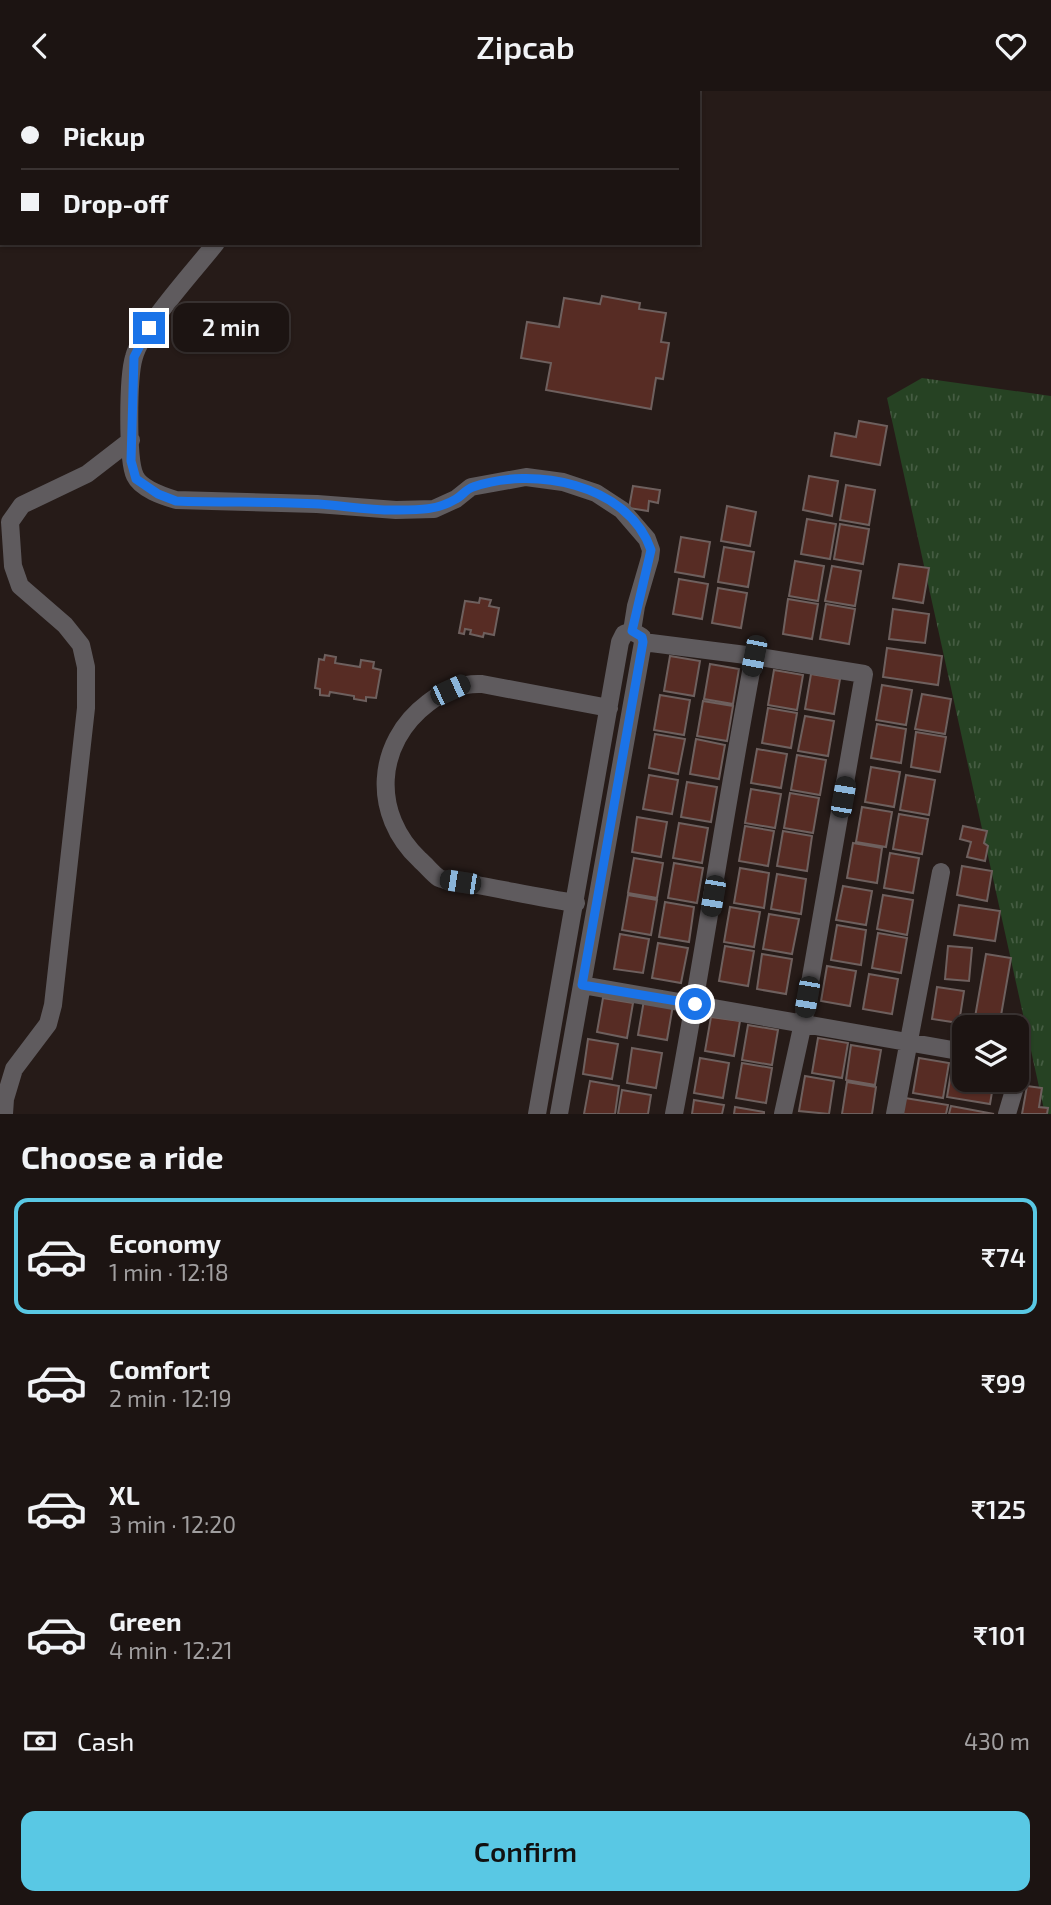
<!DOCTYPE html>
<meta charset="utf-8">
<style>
:root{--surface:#1c1412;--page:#292120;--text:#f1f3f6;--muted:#a09e9f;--line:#3a3332;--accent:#59c8e4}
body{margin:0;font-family:"Exo 2",sans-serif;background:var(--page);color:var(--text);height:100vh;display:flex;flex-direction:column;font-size:26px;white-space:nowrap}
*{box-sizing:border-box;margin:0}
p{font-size:23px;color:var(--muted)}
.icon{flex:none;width:38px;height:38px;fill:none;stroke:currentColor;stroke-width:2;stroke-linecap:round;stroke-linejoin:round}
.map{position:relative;height:1023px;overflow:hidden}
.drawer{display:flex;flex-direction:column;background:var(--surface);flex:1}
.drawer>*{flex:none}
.banner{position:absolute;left:0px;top:0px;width:700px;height:154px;box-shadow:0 2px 5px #0004,0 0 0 2px var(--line);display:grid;align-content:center;height:154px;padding:0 21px;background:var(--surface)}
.fabs{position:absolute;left:952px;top:924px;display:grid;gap:14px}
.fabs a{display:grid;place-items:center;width:77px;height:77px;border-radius:14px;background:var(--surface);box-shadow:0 2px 5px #0004,0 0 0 2px var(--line);font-size:35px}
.end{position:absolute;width:32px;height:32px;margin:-16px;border:9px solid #1a73e8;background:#fff;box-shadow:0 0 0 4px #fff}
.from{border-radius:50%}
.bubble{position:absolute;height:49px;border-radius:14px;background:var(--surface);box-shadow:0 2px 5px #0004,0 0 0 2px var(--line);font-size:23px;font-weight:600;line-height:49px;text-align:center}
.car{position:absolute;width:21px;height:42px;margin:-21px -10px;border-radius:9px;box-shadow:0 0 5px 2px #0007;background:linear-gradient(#222 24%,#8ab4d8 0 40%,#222 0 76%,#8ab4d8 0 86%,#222 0)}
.banner b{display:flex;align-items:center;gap:24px;height:66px;font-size:26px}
.banner b+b{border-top:2px solid var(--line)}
.banner i{width:18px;height:18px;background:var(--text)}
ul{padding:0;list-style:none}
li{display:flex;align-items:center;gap:21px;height:116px;margin:0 14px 10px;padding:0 7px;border:4px solid transparent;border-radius:14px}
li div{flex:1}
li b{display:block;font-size:26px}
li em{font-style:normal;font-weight:600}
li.current{border-color:var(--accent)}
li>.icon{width:63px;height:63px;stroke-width:1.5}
h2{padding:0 21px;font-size:32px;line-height:84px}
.pay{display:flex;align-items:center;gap:18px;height:77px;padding:0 21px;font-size:26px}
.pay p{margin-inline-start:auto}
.button{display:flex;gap:14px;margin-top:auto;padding:14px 21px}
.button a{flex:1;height:80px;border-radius:14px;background:var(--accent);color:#111;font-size:28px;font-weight:600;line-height:80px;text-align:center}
header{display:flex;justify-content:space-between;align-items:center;height:91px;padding:0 21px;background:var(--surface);font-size:32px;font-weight:600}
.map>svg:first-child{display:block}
</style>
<header><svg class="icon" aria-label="back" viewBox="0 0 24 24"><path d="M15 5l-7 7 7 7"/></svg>Zipcab<svg class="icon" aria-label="heart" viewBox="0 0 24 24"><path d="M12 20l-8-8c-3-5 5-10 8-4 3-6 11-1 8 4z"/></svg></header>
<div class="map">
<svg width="1051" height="1023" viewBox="0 0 1051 1023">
<defs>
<pattern id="grass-tufts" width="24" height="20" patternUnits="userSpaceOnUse" patternTransform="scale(1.75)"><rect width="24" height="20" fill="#264223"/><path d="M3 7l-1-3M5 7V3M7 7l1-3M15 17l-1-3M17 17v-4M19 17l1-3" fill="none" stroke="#455c42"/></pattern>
</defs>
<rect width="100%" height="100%" fill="#261b18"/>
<path fill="url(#grass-tufts)" d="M922,287L1051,305V1023H1045L887,307Z"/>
<path fill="#572c24" stroke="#6e605e" stroke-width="2" d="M602,205L640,212L639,218L666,222L661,251L669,252L663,288L656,287L651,318L546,299L551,272L521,267L527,231L559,236L564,207L600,213Z
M859,330L887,335L880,374L831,365L835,342L856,346Z
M809,385L838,390L832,425L803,419Z
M846,394L875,399L869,434L840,429Z
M633,395L660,399L658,412L649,410L648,420L629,417Z
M727,415L756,421L750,455L721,450Z
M807,428L836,433L830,468L801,463Z
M840,433L869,438L863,473L834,468Z
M681,446L710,451L704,486L675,481Z
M724,456L754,461L748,496L718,491Z
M795,470L824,475L818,510L789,505Z
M899,473L929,477L923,512L893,507Z
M832,475L861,480L855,515L825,510Z
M679,488L708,493L702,528L673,523Z
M718,497L747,502L741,537L712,532Z
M480,507L491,509L489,515L499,517L494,544L484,542L483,546L470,543L471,539L465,538L464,543L459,542L465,510L479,512Z
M788,508L818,513L812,548L783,543Z
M826,513L855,518L849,553L820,548Z
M893,518L929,523L925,552L889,548Z
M887,557L942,565L938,594L883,586Z
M325,564L336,566L335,572L360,576L361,569L374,571L373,577L381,579L376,607L366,606V610L354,608V605L330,601L329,605L320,604V598L315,597L319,568L324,569Z
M670,565L700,570L694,605L664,600Z
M710,573L739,578L733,613L704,608Z
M774,579L803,584L797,619L768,614Z
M811,583L840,588L834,623L805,618Z
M882,594L912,599L906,634L876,629Z
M922,603L951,608L945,643L915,638Z
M660,604L690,609L684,644L654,639Z
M703,610L733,615L727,650L697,645Z
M768,617L797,622L791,657L762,652Z
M805,625L834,630L828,665L798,660Z
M877,633L906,638L901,672L871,667Z
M916,641L946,646L940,681L911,676Z
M655,643L685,648L678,683L649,677Z
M696,648L725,654L719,688L690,683Z
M757,658L787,663L781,697L751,692Z
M797,664L826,669L820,704L791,699Z
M871,676L900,681L894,716L865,711Z
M649,684L678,689L672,723L643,718Z
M906,684L935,689L929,724L900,719Z
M687,691L717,696L711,731L681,726Z
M751,698L781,703L775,737L745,732Z
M790,702L819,707L813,742L784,737Z
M862,716L892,721L886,756L856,751Z
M899,723L928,728L922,763L893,758Z
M637,726L667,731L661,766L632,761Z
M679,732L708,737L702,772L673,767Z
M745,735L774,740L768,775L739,770Z
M963,735L987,740L984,752L988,755L985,770L967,766L971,751L960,748Z
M783,740L812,745L807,780L777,775Z
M853,752L882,757L877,792L847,787Z
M890,762L919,767L913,802L884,797Z
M634,767L663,772L657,807L628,802Z
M674,772L703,777L697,812L668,807Z
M962,775L992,780L987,810L957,804Z
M740,777L769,782L764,817L734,812Z
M777,783L806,788L801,823L771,818Z
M843,795L872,800L866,834L836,829Z
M628,804L657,809L651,844L622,839Z
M883,804L913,809L907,844L877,838Z
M665,811L694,816L689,851L659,846Z
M959,814L1000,820L995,850L954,844Z
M730,816L760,821L754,856L724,851Z
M769,823L799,828L792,863L763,858Z
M837,834L866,839L861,874L831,869Z
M878,842L907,847L901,882L872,877Z
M620,843L649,848L643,882L614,878Z
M658,852L688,857L681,892L652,887Z
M725,855L754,860L748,895L719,890Z
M948,855L972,857L969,890L945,888Z
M762,863L792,868L786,903L757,898Z
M986,863L1011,867L999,936L974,932Z
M827,875L856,880L850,915L821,910Z
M869,883L898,888L892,923L863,918Z
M937,896L964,900L959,932L932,928Z
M603,907L633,912L627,947L597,941Z
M644,909L673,914L667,949L638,944Z
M711,926L740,930L734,965L705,960Z
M748,934L778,939L772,974L742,969Z
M818,947L848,952L842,987L812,982Z
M588,948L618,953L612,988L583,983Z
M851,954L881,959L875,994L846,989Z
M632,957L662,962L656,997L627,992Z
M700,967L729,972L723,1007L694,1002Z
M919,967L949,972L943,1007L913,1002Z
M953,970L964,972V989H994L990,1013L947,1006Z
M742,972L772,977L766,1012L736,1007Z
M805,985L834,990L829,1023L799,1020Z
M590,990L619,995L615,1023H584Z
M847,991L876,996L872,1023H842Z
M1027,995L1042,997L1039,1016L1048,1017L1047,1023H1022Z
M622,999L651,1004L648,1023H618Z
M905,1007L948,1014L946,1023H902Z
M694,1009L724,1014L722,1023H692Z
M951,1015L994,1023H949Z
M735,1016L764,1021V1023H734Z"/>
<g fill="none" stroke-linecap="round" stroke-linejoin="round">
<path stroke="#5f5b5e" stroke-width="18" d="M216,152C195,179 142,236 134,266C128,286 127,368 135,385C141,398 163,405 176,409L317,413L396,419L434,418L456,408L471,396L526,386L563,391L596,402L622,419L647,448L651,459L650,467L636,515L632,540
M643,551L754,565L864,583L803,932L783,1023
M576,812C541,807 506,799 471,793C462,791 447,791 439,787C433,783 426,774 420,769C371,723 375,652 428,612C445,599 461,592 482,593L609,617
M582,894L964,961
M4,1023L5,1008L14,978L48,933L53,914L86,617V576L81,554L65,534L20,495L13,475L10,431L22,414L87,383L131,349
M537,1023L620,551L624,543L632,540L642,546L643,551L559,1023
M674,1023C703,871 725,717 754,565
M895,1023L941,781
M1007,1023L1015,996L1013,989"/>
</g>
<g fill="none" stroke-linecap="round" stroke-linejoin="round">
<path stroke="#1a73e8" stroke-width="9" d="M149,237L134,266L131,370L136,388L158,403L176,410C224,412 272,410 319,413C346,415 373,420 399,419C419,419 438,419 456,408C462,405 466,398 473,396C532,375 628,392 651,459L632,540L642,546L643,551L582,894L695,913"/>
</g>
</svg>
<div class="fabs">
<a><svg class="icon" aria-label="layers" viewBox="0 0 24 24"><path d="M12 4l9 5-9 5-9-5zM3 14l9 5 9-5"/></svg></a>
</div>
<i class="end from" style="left:695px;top:913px"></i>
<i class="end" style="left:149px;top:237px"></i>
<div class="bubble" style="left:173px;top:212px;width:116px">2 min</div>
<i class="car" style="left:754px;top:565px;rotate:191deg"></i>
<i class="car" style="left:450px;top:599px;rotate:65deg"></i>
<i class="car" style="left:843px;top:706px;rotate:10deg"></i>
<i class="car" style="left:460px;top:791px;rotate:279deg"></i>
<i class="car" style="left:713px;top:805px;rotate:190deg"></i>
<i class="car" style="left:807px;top:906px;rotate:190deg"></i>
<div class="banner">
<b><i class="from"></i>Pickup</b>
<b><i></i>Drop-off</b>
</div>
</div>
<section class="drawer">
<h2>Choose a ride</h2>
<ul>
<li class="current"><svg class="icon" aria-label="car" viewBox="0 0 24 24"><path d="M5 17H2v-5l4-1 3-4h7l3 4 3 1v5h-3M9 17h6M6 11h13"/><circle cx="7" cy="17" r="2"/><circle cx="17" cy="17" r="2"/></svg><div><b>Economy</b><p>1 min · 12:18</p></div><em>₹74</em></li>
<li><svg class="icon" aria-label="car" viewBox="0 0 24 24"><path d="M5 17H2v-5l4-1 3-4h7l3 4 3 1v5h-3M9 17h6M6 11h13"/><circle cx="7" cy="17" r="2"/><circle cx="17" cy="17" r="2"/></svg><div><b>Comfort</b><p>2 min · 12:19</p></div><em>₹99</em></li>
<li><svg class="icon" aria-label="car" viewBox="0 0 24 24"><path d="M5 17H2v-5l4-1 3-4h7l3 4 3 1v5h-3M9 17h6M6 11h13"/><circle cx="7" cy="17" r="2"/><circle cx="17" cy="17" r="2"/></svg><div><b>XL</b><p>3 min · 12:20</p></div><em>₹125</em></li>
<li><svg class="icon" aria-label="car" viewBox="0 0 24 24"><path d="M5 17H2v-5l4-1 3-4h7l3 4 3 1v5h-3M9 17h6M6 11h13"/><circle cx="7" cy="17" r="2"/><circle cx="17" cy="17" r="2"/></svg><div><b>Green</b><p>4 min · 12:21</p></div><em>₹101</em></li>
</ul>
<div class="pay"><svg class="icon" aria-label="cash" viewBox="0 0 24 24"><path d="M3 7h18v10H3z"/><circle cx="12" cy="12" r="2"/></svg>Cash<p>430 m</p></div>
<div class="button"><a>Confirm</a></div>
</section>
